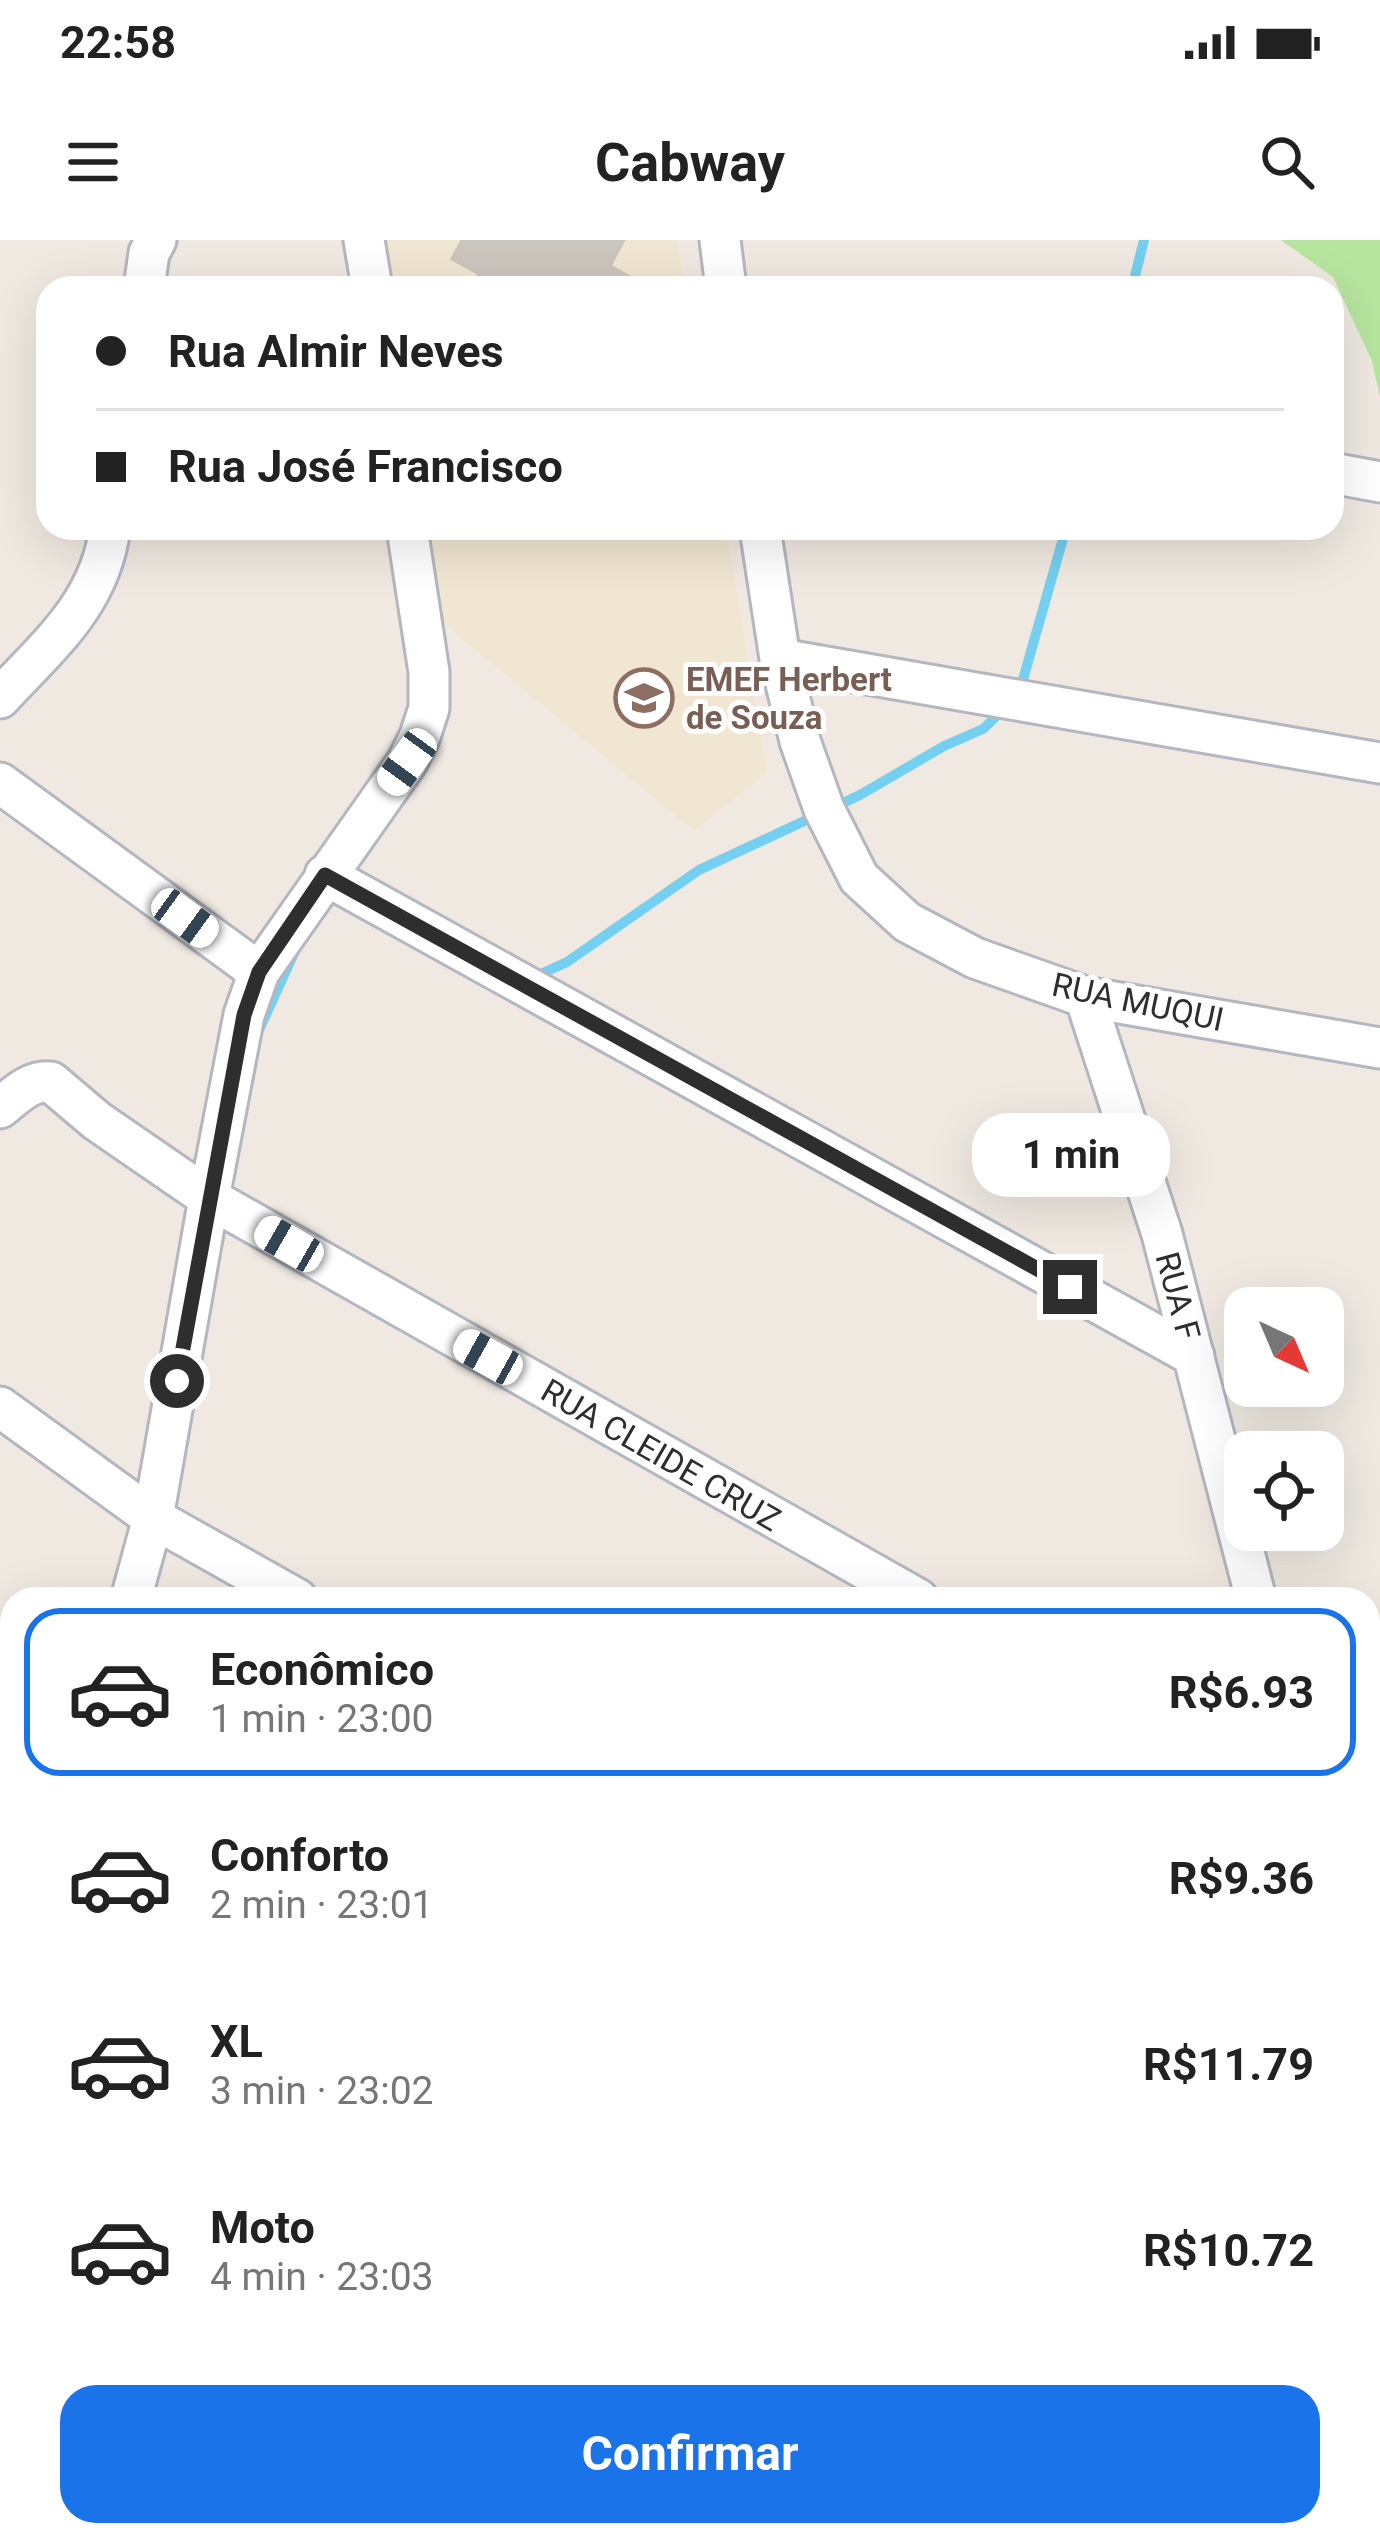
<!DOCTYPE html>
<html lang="pt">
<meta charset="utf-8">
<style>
:root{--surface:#fff;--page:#f2f2f2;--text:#222;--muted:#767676;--line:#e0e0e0;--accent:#1a73e8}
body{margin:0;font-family:Roboto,sans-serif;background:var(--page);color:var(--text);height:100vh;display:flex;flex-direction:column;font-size:45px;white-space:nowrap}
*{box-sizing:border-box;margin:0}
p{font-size:39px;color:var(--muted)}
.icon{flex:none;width:66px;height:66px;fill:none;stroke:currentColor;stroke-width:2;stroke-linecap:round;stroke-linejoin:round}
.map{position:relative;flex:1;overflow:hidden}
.side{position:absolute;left:0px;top:1347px;width:1380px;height:960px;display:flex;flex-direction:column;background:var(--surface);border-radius:36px 36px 0 0;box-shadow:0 12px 48px #0002}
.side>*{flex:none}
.hud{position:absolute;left:36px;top:36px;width:1308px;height:264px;border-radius:36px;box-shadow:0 12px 48px #0002;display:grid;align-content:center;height:264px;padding:0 60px;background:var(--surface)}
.needle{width:78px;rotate:136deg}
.tools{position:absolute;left:1224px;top:1047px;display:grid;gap:24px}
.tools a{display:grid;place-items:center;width:120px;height:120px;border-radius:24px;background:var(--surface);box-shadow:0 12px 48px #0002;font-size:60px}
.end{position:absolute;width:54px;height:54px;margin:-27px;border:15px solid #2e2e2e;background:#fff;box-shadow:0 0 0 6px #fff}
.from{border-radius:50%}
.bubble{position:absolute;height:84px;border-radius:36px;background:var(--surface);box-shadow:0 12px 48px #0002;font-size:39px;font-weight:700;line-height:84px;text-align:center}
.car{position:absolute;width:36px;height:72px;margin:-36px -18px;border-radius:15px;box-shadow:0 0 9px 3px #0007;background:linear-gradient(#fff 24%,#345 0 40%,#fff 0 76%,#345 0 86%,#fff 0)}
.hud b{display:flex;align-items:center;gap:42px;height:114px;font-size:45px}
.hud b+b{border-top:3px solid var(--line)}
.hud i{width:30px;height:30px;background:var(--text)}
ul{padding:21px 0 0;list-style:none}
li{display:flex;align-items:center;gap:36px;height:168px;margin:0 24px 18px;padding:0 36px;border:6px solid transparent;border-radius:36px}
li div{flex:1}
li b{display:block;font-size:45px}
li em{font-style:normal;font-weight:700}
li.on{border-color:var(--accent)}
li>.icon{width:108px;height:108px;stroke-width:1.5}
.primary-button{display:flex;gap:24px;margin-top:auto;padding:24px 60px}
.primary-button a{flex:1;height:138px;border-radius:36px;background:var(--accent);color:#fff;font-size:48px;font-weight:700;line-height:138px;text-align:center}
.status{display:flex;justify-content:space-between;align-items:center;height:84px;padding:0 60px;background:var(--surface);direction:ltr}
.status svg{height:33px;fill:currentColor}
header{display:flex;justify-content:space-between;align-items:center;height:156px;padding:0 60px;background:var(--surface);font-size:54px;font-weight:700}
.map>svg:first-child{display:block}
</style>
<div class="status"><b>22:58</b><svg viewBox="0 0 49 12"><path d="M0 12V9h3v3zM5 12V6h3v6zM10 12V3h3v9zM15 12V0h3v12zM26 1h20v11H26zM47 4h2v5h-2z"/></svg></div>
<header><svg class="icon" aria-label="menu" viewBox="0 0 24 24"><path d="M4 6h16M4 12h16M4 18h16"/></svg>Cabway<svg class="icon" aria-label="search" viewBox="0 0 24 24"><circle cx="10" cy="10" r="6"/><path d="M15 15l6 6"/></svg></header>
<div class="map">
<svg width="1380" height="2307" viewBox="0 0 1380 2307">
<rect width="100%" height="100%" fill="#efe9e1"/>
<path fill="#f0e6d1" d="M376,0H677L685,48H384Z
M426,288H726L767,532L694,591L443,383Z"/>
<path fill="#b6e59e" d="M1281,0H1380V157L1372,121L1333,37Z"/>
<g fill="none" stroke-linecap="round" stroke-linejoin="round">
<path stroke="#75cff0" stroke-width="10" d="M1132,48L1144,0
M1016,451L1022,443L1066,288
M530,739L567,722L699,630L860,555L944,506L983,489L1006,467
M258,792L295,711"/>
</g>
<path fill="#cbc7bf" stroke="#cbc5ba" stroke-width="3" d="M462,0H624L610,26L650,48H471L479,34L452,19Z"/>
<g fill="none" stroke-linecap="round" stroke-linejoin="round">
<defs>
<path id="street" d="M364,0L372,48
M720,0L726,48
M144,48L149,13L156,0
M1332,233L1380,242
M760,288L780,419L800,501L824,569L859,638L907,682L975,718L1085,757L1380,808
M780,419L1380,523
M0,458C49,405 100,364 110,288
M0,543L259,732
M325,635L1194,1116
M1085,757L1162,994L1256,1359
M0,868C15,856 31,839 51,842L97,881L209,958L918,1359
M0,1167L153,1278L297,1359
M131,1359L153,1278L209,958L244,775L259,732L407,522L420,496L429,468V432L407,288
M0,1448L12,1452
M1368,1767L1380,1808
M0,1820L12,1787
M0,1918L12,1960
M1368,2218L1380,2215
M0,2243L12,2239
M106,2295L110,2307
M463,2295L466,2307
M1048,2307L1091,2295"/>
</defs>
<use href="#street" stroke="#b4b7c1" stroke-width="45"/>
<use href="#street" stroke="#fff" stroke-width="39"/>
</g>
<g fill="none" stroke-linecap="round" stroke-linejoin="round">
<path stroke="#2e2e2e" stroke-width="15" d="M177,1141L244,775L259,732L325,635L1070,1047"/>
</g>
<defs>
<symbol id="school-ring" viewBox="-11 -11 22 22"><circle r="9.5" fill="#fff" stroke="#8d6e63" stroke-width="1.5"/><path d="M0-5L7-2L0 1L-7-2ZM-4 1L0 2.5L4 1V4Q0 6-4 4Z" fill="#8d6e63"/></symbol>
</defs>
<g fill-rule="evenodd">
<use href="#school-ring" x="611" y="425" width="66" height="66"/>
</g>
<g text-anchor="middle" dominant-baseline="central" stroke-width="10" stroke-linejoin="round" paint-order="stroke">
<g font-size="33" font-weight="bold" fill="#785e54" stroke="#fff" text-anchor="start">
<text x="686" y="439">EMEF Herbert<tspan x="686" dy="38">de Souza</tspan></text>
</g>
<g font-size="33" fill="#2e2e2e" stroke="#fff">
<text transform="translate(1138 762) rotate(12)">RUA MUQUI</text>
<text transform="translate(1178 1056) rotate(75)">RUA F</text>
<text transform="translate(661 1215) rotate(30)">RUA CLEIDE CRUZ</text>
</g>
</g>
</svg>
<div class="tools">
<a><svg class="needle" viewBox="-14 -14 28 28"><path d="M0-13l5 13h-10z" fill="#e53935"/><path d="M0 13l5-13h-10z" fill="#767676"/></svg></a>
<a><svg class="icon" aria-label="locate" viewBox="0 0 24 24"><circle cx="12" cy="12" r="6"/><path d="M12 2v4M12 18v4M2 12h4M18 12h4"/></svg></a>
</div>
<i class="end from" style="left:177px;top:1141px"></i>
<i class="end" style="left:1070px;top:1047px"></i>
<div class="bubble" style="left:972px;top:873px;width:198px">1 min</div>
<i class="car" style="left:407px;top:522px;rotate:216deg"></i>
<i class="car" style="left:185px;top:678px;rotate:126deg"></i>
<i class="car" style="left:289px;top:1004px;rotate:300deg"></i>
<i class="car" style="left:488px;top:1117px;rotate:299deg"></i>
<div class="hud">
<b><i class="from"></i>Rua Almir Neves</b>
<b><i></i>Rua José Francisco</b>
</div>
<section class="side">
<ul>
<li class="on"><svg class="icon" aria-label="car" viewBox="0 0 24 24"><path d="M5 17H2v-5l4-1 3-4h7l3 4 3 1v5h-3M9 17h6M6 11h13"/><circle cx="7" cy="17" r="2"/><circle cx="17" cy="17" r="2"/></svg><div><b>Econômico</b><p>1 min · 23:00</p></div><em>R$6.93</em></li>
<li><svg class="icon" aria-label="car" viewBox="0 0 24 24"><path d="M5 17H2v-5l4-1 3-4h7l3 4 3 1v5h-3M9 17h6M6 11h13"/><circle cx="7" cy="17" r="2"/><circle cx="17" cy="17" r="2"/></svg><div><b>Conforto</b><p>2 min · 23:01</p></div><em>R$9.36</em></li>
<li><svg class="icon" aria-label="car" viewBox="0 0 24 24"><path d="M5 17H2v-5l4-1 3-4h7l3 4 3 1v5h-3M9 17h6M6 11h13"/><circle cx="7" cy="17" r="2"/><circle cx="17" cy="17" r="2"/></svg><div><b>XL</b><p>3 min · 23:02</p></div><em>R$11.79</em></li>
<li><svg class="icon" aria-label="car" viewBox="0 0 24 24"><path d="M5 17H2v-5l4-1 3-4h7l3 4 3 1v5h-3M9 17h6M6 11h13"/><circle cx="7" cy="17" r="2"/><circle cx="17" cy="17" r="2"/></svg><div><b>Moto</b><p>4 min · 23:03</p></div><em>R$10.72</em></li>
</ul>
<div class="primary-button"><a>Confirmar</a></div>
</section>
</div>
